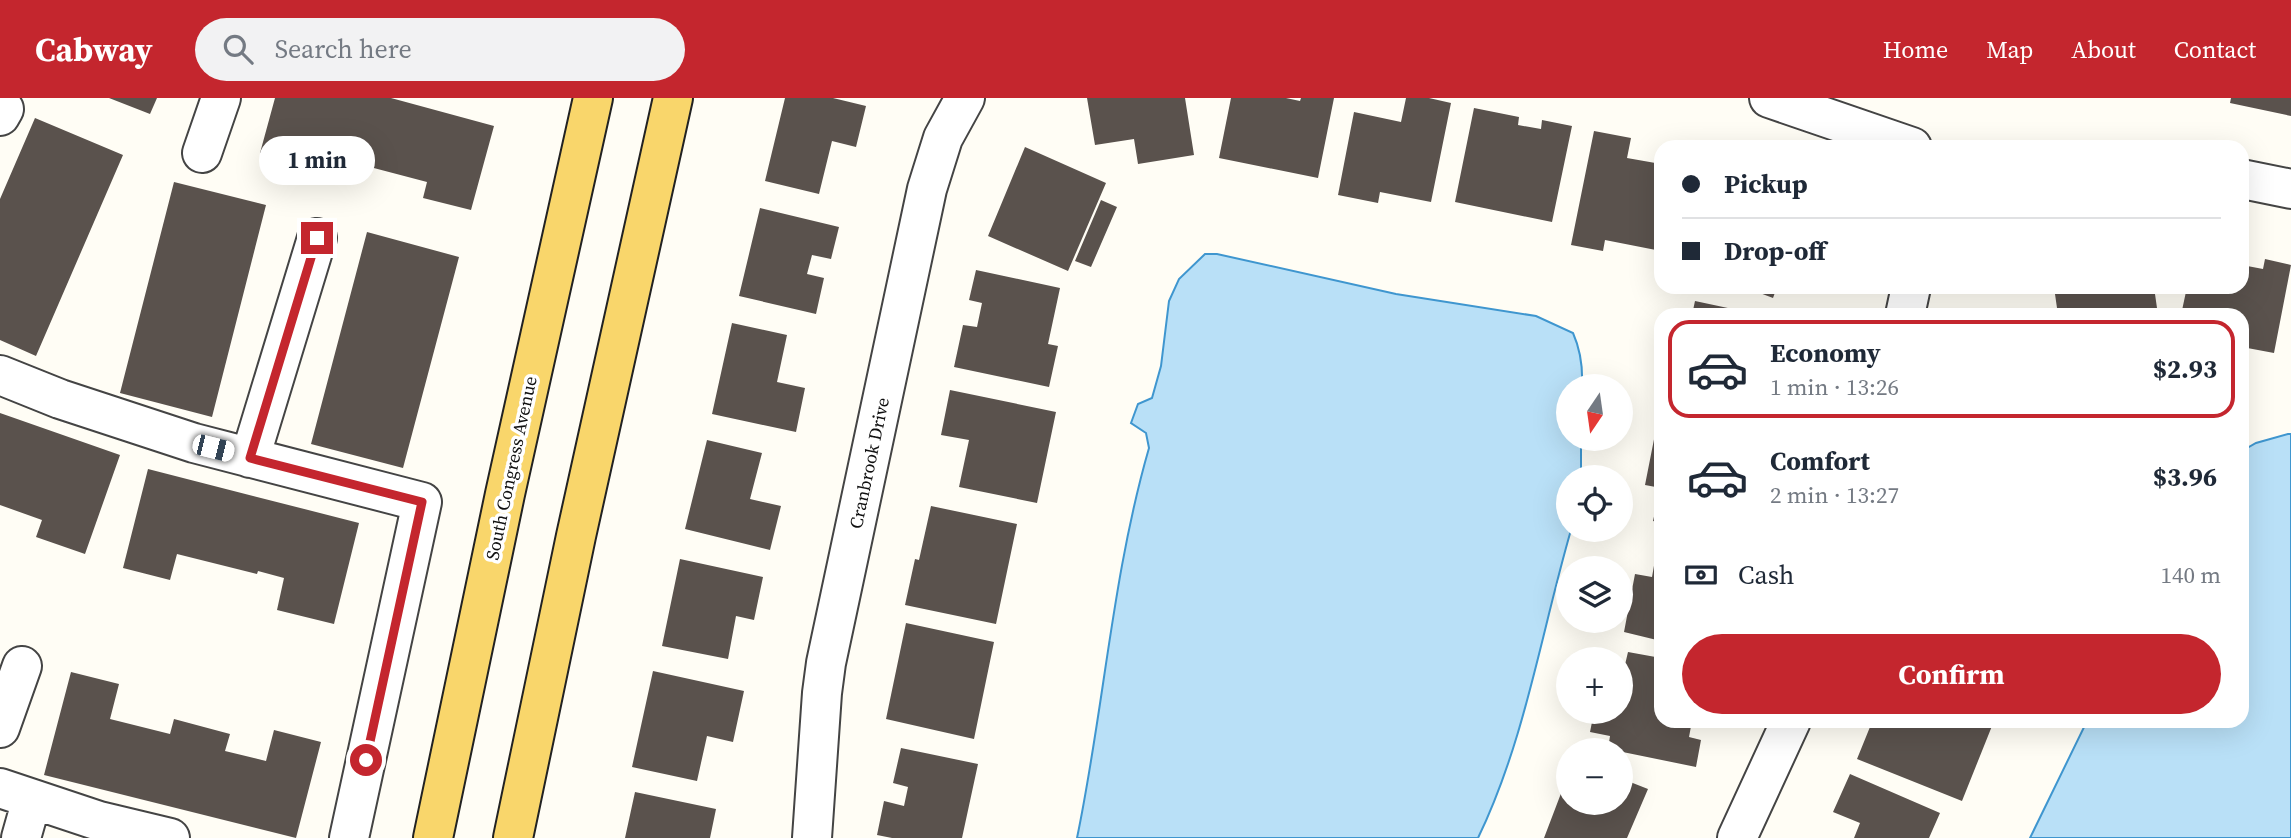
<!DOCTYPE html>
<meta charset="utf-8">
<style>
:root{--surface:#fff;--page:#f2f2f3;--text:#1f2937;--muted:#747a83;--line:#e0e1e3;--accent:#c4262e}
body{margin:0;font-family:"Source Serif 4",serif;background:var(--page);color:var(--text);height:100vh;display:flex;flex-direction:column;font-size:26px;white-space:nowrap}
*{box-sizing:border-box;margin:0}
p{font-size:23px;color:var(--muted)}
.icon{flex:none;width:38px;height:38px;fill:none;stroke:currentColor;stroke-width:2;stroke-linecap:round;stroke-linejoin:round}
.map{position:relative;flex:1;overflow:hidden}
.drawer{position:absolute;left:1654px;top:210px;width:595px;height:420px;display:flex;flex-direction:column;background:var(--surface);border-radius:21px;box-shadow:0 7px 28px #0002}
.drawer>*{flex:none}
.hud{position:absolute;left:1654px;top:42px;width:595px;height:154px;border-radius:21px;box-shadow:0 7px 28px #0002;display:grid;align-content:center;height:154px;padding:0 28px;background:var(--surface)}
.needle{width:46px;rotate:193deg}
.tools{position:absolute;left:1556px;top:276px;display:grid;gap:14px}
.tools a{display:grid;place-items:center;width:77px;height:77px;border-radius:50%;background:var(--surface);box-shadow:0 7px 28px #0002;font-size:35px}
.end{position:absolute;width:32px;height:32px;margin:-16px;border:9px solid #c4262e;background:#fff;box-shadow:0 0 0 4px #fff}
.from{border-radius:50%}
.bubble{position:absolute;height:49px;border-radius:24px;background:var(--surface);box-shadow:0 7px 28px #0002;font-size:23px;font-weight:700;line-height:49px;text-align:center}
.car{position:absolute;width:21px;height:42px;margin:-21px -10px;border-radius:9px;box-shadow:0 0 5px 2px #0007;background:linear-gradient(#fff 24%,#345 0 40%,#fff 0 76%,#345 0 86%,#fff 0)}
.hud b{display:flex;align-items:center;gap:24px;height:66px;font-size:26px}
.hud b+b{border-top:2px solid var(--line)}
.hud i{width:18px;height:18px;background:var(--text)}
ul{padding:12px 0 0;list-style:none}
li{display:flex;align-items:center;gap:21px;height:98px;margin:0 14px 10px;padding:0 14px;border:4px solid transparent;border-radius:21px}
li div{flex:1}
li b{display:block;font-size:26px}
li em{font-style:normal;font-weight:700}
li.current{border-color:var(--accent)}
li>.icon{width:63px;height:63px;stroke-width:1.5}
.pay{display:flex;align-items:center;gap:18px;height:77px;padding:0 28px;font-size:26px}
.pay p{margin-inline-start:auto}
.button{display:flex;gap:14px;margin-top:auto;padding:14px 28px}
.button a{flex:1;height:80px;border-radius:42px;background:var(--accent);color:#fff;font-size:28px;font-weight:700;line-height:80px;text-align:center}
header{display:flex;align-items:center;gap:42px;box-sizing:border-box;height:98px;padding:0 35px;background:var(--accent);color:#fff}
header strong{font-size:33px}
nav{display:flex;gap:38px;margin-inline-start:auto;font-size:24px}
.search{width:490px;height:63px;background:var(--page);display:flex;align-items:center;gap:18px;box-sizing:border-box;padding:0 24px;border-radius:38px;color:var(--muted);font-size:26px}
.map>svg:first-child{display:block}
</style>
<header>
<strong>Cabway</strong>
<div class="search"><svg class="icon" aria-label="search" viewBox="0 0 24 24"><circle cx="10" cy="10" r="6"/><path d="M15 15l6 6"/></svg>Search here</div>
<nav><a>Home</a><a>Map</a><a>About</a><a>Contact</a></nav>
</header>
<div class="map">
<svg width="2291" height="740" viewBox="0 0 2291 740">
<rect width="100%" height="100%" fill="#fffdf5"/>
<path fill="#b9e0f7" stroke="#3f96cf" stroke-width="2" d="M1205,156H1217L1396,196L1536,218L1573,235C1581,253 1583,269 1582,289H1568V341H1581V380H1568V432H1571C1541,535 1525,643 1478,740H1077C1104,610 1112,478 1149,350L1146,335L1131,325L1138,306L1152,300L1161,268L1169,203L1179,181Z
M2288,336H2291V740H2030L2087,623H2242V353L2256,345Z"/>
<path fill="#5a524d" d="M109,0H157L150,16Z
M275,0H391L494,28L471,112L423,100L427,84L313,54L310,68L260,55Z
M785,0H833L866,8L856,49L832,43L819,96L765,83Z
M1087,0H1185L1194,57L1138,66L1134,41L1095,47Z
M1231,0H1286L1300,3L1301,0H1334L1318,80L1219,60Z
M1406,0H1429L1451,5L1431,104L1380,94L1378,105L1338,97L1354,14L1401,24Z
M2231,0H2291V18L2230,5Z
M1474,10L1519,19L1518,27L1541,31L1542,22L1572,28L1552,124L1455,104Z
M35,20L123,57L36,258L0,242V101Z
M1594,33L1631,40L1627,60L1661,66V153L1605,142L1603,153L1571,147Z
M1025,49L1106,85L1068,173L988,138Z
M174,84L266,107L212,319L120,295Z
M1101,102L1117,109L1091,169L1075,163Z
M760,110L839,129L831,161L812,157L807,176L824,180L816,216L739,198Z
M367,134L459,159L403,370L311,346Z
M2265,161L2291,167L2274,255L2242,249V217H2181L2187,189H2242V167L2263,171Z
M976,172L1060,190L1048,246L1058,248L1049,289L954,269L963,227L977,229L982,205L969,202Z
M1744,189H1777L1773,200Z
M2054,189H2154L2158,217H2058Z
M1695,203L1756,216V217H1692Z
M732,225L787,237L777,284L805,290L796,334L712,316Z
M950,292L1056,314L1037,405L959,389L969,342L941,337Z
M0,315L120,357L85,456L36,439L42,422L0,407Z
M1658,321L1661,322V390L1645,387Z
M707,342L762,355L750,401L781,408L770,452L685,431Z
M148,371L359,425L334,526L277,512L284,480L258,473L257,476L177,456L170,482L123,470Z
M1660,392H1661V425L1653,423Z
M931,408L1017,426L996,526L905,507L915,461L919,462Z
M1658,445L1661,446V543L1624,534L1635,476L1652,479Z
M680,461L763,479L754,522L736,518L728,561L662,548Z
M906,525L994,544L974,641L886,621Z
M1628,554L1661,560V623H1692L1689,639L1701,642L1696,669L1608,651L1610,638L1590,634L1594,614H1620V588Z
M653,573L744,593L733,644L707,638L697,683L632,669Z
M71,574L119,586L110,621L170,636L174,621L230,636L225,653L266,663L274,632L321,644L296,740L44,677Z
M1882,623H1994L1962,703L1857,661L1872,624L1880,628Z
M901,650L978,666L962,740H892L877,737L884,703L904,708L908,689L893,685Z
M1850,676L1940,715L1929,740H1854L1860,725L1833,714Z
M1568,677V705H1620V680L1648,691L1627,740H1544Z
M635,694L716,711L710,740H625Z"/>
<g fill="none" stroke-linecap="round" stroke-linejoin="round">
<defs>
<path id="minor" d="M1769,0L1912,49
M0,18L4,11
M202,55L221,0
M2242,81L2291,91
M1905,217L1911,189
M0,277L60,301L194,345L422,404L349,740
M250,360L317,140
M0,630L22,568
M0,690L99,723L170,740
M21,740L32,701
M812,740L822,595L826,565L927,91L943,40L965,0
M1737,740L1791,623"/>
<path id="major" d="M433,740L505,396L593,0
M513,740L576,438L673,0"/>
</defs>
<use href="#minor" stroke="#444" stroke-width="42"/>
<use href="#major" stroke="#222" stroke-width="42"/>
<use href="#minor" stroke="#fff" stroke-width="38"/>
<use href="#major" stroke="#f9d66b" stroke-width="38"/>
</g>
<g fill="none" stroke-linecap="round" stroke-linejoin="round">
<path stroke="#c4262e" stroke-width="9" d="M317,140L250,360L422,404L366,662"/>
</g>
<g text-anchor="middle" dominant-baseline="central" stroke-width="7" stroke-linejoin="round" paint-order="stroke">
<g font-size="18" fill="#111" stroke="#fff">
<text transform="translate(869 365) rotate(-78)">Cranbrook Drive</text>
<text transform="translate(511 370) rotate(-78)">South Congress Avenue</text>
</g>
</g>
</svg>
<div class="tools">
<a><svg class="needle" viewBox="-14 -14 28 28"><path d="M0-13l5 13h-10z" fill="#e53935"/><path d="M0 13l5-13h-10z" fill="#747a83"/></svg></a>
<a><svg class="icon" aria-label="locate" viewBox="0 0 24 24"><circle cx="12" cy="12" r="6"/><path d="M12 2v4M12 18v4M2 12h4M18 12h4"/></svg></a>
<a><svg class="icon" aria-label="layers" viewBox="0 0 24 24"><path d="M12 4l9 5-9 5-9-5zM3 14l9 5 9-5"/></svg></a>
<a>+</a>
<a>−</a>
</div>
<i class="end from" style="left:366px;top:662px"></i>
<i class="end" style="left:317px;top:140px"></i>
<div class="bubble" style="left:259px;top:38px;width:116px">1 min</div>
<i class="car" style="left:213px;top:350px;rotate:104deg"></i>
<div class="hud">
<b><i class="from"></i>Pickup</b>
<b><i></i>Drop-off</b>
</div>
<section class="drawer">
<ul>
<li class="current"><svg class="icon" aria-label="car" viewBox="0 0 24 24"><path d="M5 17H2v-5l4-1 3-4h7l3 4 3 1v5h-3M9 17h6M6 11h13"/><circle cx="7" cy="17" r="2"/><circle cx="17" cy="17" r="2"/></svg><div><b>Economy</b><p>1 min · 13:26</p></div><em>$2.93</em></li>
<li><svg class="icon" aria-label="car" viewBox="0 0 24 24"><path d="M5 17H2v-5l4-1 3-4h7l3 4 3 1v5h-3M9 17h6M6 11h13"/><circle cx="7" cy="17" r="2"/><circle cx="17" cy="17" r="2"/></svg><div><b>Comfort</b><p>2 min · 13:27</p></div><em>$3.96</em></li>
</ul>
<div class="pay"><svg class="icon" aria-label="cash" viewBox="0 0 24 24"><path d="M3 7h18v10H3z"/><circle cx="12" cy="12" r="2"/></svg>Cash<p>140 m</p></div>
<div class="button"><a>Confirm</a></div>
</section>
</div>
